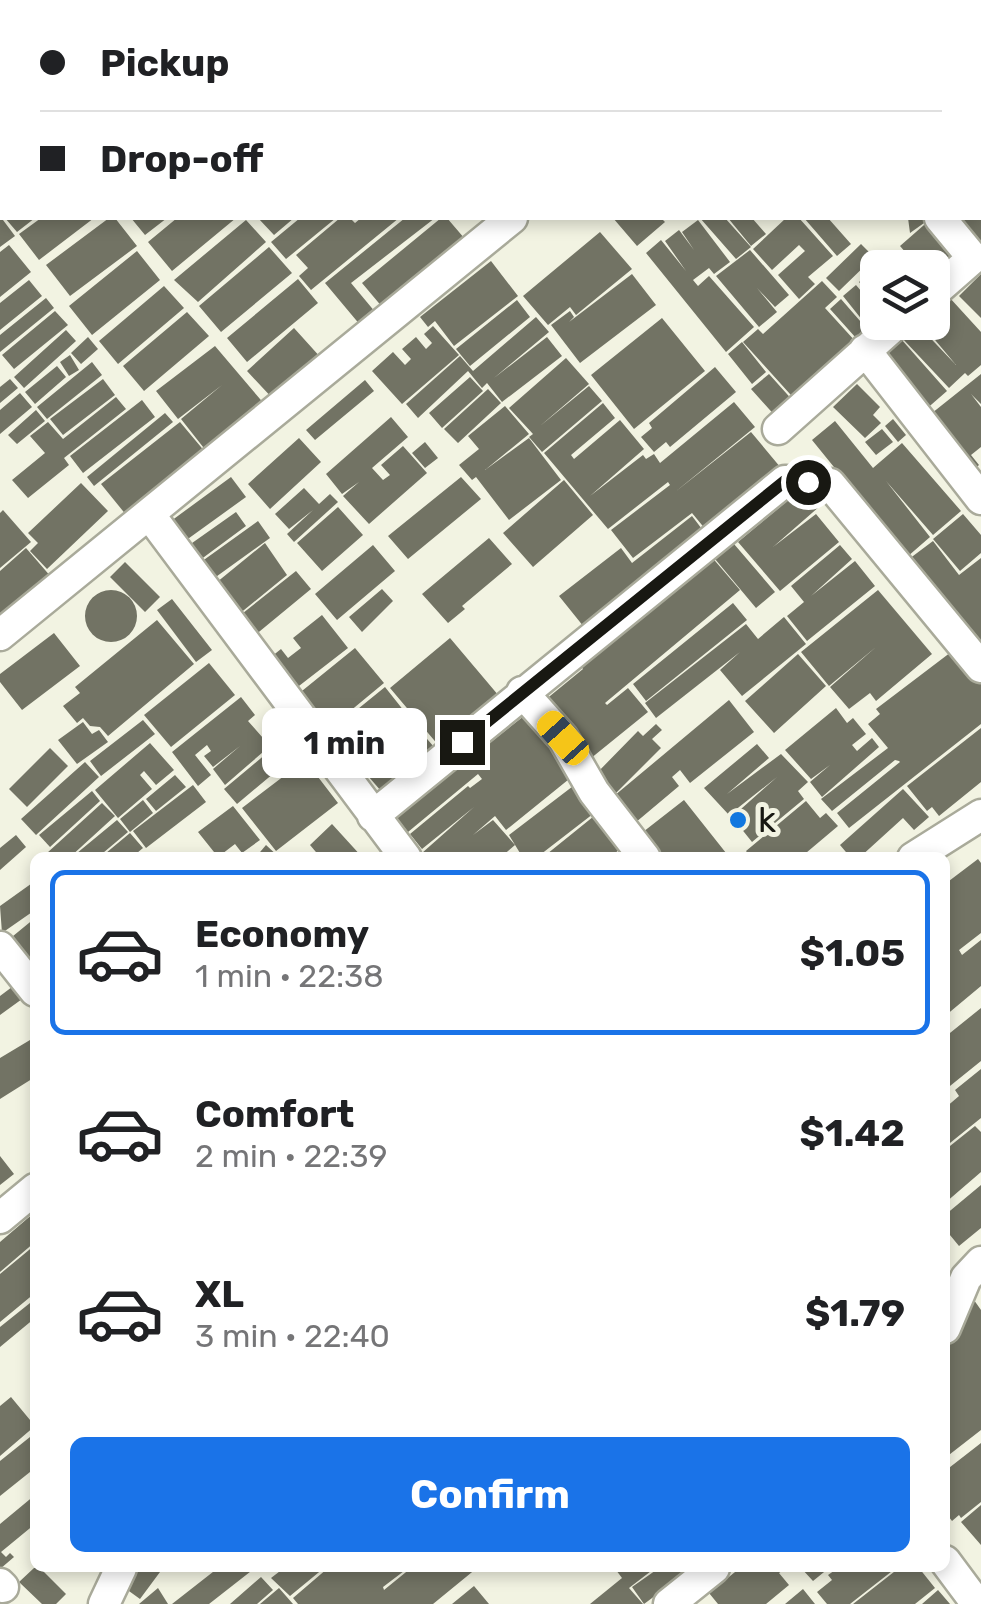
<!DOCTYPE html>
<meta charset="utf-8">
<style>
:root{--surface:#fff;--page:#f2f2f2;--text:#202124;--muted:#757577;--line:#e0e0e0;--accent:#1a73e8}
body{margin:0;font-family:Rubik,sans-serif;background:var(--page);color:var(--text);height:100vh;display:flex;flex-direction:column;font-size:38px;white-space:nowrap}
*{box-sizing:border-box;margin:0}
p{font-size:32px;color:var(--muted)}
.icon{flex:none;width:55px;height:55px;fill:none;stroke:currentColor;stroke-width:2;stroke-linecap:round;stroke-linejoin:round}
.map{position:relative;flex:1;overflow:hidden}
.sheet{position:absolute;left:30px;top:852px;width:920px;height:720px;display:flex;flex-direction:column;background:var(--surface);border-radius:15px;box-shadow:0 5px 15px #0003}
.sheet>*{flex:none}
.top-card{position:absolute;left:0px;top:0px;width:982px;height:220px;box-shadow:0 5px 15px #0003;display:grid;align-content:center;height:220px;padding:0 40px;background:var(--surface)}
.tools{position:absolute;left:860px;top:250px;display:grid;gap:20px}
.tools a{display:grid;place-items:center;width:90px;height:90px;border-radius:15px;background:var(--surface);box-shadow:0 5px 15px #0003;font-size:50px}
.end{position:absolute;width:45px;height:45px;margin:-22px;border:12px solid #181812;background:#fff;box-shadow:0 0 0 5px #fff}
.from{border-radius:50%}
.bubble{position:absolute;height:70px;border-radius:15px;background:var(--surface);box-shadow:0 5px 15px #0003;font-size:32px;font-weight:700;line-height:70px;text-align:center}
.car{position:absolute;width:30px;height:60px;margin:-30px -15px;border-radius:12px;box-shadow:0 0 8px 2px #0007;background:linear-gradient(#f5c518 24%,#345 0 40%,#f5c518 0 76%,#345 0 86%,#f5c518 0)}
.top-card b{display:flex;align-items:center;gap:35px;height:95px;font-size:38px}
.top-card b+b{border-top:2px solid var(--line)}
.top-card i{width:25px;height:25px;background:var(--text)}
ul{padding:18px 0 0;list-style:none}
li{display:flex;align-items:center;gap:30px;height:165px;margin:0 20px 15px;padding:0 20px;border:5px solid transparent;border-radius:15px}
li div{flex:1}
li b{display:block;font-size:38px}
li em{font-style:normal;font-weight:700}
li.active{border-color:var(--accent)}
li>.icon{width:90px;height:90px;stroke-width:1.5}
.action{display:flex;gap:20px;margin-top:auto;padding:20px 40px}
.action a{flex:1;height:115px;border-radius:15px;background:var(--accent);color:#fff;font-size:40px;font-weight:700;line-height:115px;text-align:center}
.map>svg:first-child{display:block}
</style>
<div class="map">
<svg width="981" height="1604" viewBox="0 0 981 1604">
<rect width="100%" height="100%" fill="#f2f3e2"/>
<path fill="#727364" d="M0,216L15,236L0,247Z
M5,218H35L17,232Z
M41,218H94L39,260L19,234Z
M109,218H115L137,246L70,296L46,265Z
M131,218H167L145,235Z
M177,218H236L172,271L148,242Z
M258,218H294L274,235Z
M300,218H336L286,259L271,242Z
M340,218H350L355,223L361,218H399L311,290L299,276L308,268L296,255Z
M405,218H435L351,283L376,313L361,326L325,283Z
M441,218H447L465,239L383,308L362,283Z
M613,218H661L665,222L637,246Z
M700,218H725L751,247L736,259Z
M728,218H752L766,234L751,246Z
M786,218H799L833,256L808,277L815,284L799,299L778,275L805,251L799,245L772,270L753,249Z
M804,218H828L851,244L837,256Z
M908,218H931L910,233Z
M932,218L965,256L932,284V268H919L900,246Z
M940,218H981V245Z
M246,220L266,242L198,302L174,280Z
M698,220L730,262L714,274L709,268L693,280L698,286L709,276L754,327L726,352L646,253L661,240L686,271L665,241L679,230L694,250L682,232Z
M600,232L632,269L576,315L570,307L548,325L523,296Z
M861,244L874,257L839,291L826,278Z
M9,245L31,272L0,297V252Z
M269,247L292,273L221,332L199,306Z
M750,250L789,295L775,307L757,288L777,312L759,327L716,276Z
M137,251L160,280L92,335L69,306Z
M491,261L518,296L454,346L435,321L428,327L420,317Z
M878,266V303L859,282Z
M632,274L656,305L580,363L551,325L570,311L574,317L569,322Z
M981,274V318L959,296Z
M298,279L318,303L247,362L227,338Z
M29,280L42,296L0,330V303Z
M822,281L837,297L825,308L856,342L799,404L743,342L758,329L763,334Z
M856,285L878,311V322L871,331L843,296Z
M164,286L184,308L118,364L99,341Z
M949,297L981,332V365L968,376L965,373L949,388L902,338L917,324L956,365L920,322H932V312Z
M46,298L54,308L0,352V335Z
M841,299L867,329L856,338L830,309Z
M517,300L530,317L470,366L456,349Z
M55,311L68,325L14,369L2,355Z
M187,312L209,336L144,391L123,366Z
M536,317L549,332L494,378L547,337L562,356L502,402L487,383L482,388L468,371L418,418L406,404L460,356L473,371Z
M662,318L705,371L634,429L591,375Z
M433,326L459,355L402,404L372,371L393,352L405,365L411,359L402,349L416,337L426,349L432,343L424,334Z
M294,328L322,359L275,401L247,371Z
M66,330L76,341L24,388L14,377Z
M88,337L98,349L81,364L71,353Z
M901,339L947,391L924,411L878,359Z
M742,342L766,372L752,384L728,354Z
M215,346L266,406L207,452L181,419L222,385L178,419L156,391Z
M70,355L79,370L69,376L60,362Z
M566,358L589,384L540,426L589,386L602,401L542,452L529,437L533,434L509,408Z
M92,362L102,375L47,419L37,407Z
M57,366L66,377L35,404L25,392Z
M715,367L736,392L670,447L666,442L654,452L641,437L652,428L649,423Z
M769,374L795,403L778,419L751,389Z
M981,374V404L971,394L981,407V447L971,455L979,465L970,473L922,421Z
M470,377L483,391L442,428L429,413Z
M10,379L18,388L0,403V387Z
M103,379L115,395L63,435L50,419Z
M365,380L374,391L315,440L306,430Z
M857,384L880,407L873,415L881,423L865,438L833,407Z
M488,389L501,403L458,443L444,429Z
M20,393L32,407L0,434V410Z
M116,397L126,409L64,458L69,465L28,498L12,480L45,453L30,436L48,422L63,439Z
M142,400L155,417L83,473L70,456Z
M734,402L755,427L675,492L751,432L786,474L711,536L692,513L633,558L611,530L670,485L668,482L608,529L544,453L603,403L615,418L571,455L574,459L620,420L644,449L590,496L643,455L646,459L654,454L660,463Z
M505,406L529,434L485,470L529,438L561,480L509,520L476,477L472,480L459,465L479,449L468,436Z
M36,410L45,421L17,444L8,435Z
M165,413L173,422L94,486L87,477Z
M391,417L408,437L372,468L383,480L390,475L381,465L403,446L427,473L369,524L343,496L359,482L342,494L326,474Z
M893,419L906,435L898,442L885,426Z
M835,421L873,468L902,443L961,511L933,535L886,481L930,537L907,557L812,440Z
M180,422L206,453L127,516L101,484Z
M882,429L893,442L876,455L865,442Z
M299,438L321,462L270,509L248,484Z
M425,442L438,458L425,468L412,453Z
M231,477L246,497L185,541L171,521Z
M461,477L481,499L408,559L388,536Z
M564,480L593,515L533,567L503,533Z
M81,483L108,511L47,569L30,551L38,543L28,533Z
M804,487L820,506L773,547L816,514L839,542L780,591L738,542Z
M304,488L319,504L330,494L338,502L294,542L287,534L313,510L289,529L275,514Z
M338,507L363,535L322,571L297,543Z
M3,510L31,542L0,568V513Z
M236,512L246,526L196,563L185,548Z
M963,514L981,535V553L960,571L933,539Z
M692,516L708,537L588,632L559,596L621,548L632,563Z
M258,521L270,538L213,579L201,562Z
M489,538L512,564L462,606L465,609L448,623L422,594Z
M933,541L959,575L981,558V652L909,559Z
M265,543L287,575L233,619L211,587Z
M734,544L775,592L756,608L715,559Z
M373,545L395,571L337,620L315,594Z
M840,545L852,559L811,596L855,561L875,586L807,641L787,616L804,602L791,586Z
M26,548L52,578L0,622V571Z
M710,555L740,590L605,703L607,705L628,688L648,712L585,763L539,705L583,669L580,665Z
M125,562L160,597L145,612L110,577Z
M296,571L311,589L249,640L233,621Z
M382,589L393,601L362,632L349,617Z
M878,590L932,654L876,701L870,693L849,709L830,687L876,647L829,686L801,652Z
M85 616a26 26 0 1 1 52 0a26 26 0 1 1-52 0Z
M172,599L212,650L196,662L157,610Z
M733,603L747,620L646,701L633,684Z
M322,615L348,648L286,696L261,665L281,649L288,658L301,648L293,638Z
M784,617L806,644L742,696L720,670L740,652L656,718L645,703L746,624L758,639Z
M157,620L194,664L108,736L100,727L90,726L83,718L77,723L63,706L80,693L75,687Z
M54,633L80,666L22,710L0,682V674Z
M450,638L499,696L439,746L390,688Z
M959,646L981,674V724L849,828L837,813L900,762L899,761L895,760L832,811L821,799L888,748L868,724L880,714L876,709Z
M355,648L384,683L326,731L297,695Z
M798,654L826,686L774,733L745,701Z
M209,663L235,695L171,747L144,715Z
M385,687L408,716L355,758L332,730Z
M241,697L255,715L248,721L270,746L225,785L213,769L240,746L213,767L204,756L211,751L207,745L195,755L211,775L198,786L172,752Z
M729,700L754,732L690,783L680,770L672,777L679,786L629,828L608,801Z
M836,708L847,723L853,718L866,734L852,745L857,751L872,738L879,747L822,797L810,782L830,765L811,779L785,750Z
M529,712L579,771L506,830L495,816L473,835L493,820L515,845L500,858H426L422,853L474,807L422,849L410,834L468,786L470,788L482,779L478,774L408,832L396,817Z
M409,718L434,747L381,791L356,762Z
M143,720L155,734L101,776L90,761Z
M83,722L92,734L99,730L108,742L77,764L58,740Z
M656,724L662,730L652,739L661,748L614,795L594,776L638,731L643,736Z
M981,728V782L939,816L932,807L927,811L907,786Z
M285,742L299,760L284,771L270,752Z
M150,743L174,770L156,785L144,771L140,775L152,789L118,818L95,790Z
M757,744L769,758L727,794L781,754L808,782L798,791L804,799L752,842L732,817L777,777L729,815L704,788Z
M50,748L68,766L27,807L9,789Z
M267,753L280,768L237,804L224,789Z
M305,760L338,803L276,851L242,808Z
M85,762L99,777L36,835L21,819Z
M175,775L186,787L156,811L146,799Z
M581,780L602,807L536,858H523L509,835Z
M193,785L206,802L146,848L133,831Z
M903,789L929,817L914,830L903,818L859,858H851L840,845Z
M92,791L100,801L50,847L39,835Z
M143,800L153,813L130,832L120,819Z
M684,800L730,858H649L634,839Z
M806,801L820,818L826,813L838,826L800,858H751L746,851Z
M102,803L115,816L69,858H51L47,853Z
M233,806L260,840L242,853L235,844L218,857L198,832Z
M604,808L630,841L609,858H542Z
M117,820L128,832L97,858H71Z
M332,824L363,858H321L310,845Z
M130,833L143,848L131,858H100Z
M16,835L26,847L0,870V848Z
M266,845L280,858H255Z
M978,859L981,863V933L959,950L962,955L981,940V986L945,1016V884Z
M35,881V910L2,933L0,906Z
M35,918L32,942L35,964L30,968L7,941Z
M20,981L29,994L0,1015V996Z
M981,1008V1061L945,1090V1037Z
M35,1037V1077L0,1099V1058Z
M981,1069V1118L945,1147V1108L959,1096L955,1090Z
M975,1126L981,1132V1172L945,1203V1150Z
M0,1156L14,1174L0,1185Z
M981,1185V1228L959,1246L945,1229V1215Z
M35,1212V1242L0,1272V1242Z
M35,1245V1293L0,1322V1274Z
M969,1293L981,1310V1430L945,1458V1337Z
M35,1299V1318L0,1347V1327Z
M11,1397L35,1426L0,1456V1406Z
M35,1433V1468L0,1496V1461Z
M981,1443V1502L961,1518L959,1515L952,1521L945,1512V1471Z
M35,1495V1524L1,1552L6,1557L10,1553L14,1557L0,1569V1524Z
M981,1505V1545L961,1522Z
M34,1568H40L66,1594L56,1604H42L19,1582Z
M135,1568H153L160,1572L140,1599L122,1586Z
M218,1568H255L209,1604H172Z
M284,1568H324L290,1596L271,1578Z
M328,1568H408L383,1587L384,1590L411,1568H477L433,1604H298L293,1598Z
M619,1568H655L629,1588L643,1604H590L622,1578L616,1570Z
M659,1568H684L687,1572L644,1604L632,1587Z
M740,1568H786L779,1573L789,1585L766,1604H718L709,1593Z
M801,1568H829L813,1581Z
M838,1568H896L850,1604H827L817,1592L832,1580L828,1575Z
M899,1568H919L935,1588L915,1604H853Z
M261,1577L273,1590L257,1604H230Z
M474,1586L489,1604H452Z
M158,1588L168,1604H139Z
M279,1588L293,1604H260Z
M803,1589L815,1604H785Z
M938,1590L950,1604H922Z"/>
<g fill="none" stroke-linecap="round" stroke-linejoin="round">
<defs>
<path id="street" d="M671,0L673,2
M761,2L764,0
M932,294L973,258L940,218
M865,350L981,499
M778,429L898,322
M149,514L406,858
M0,635L512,218
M522,692L563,738L594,792L645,858
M373,816L785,481L830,484L981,667
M913,858L981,815
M0,947L35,991
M0,1218L35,1189
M945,1328L966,1278L981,1262
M945,1561L977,1604
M0,1584L3,1587
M104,1604L121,1568
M669,1604L714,1568"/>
</defs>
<use href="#street" stroke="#a9aa9a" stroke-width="35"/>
<use href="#street" stroke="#fff" stroke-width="30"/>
</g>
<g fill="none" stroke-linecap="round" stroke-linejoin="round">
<path stroke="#181812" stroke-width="12" d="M462,742L785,481L808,482"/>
</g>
<circle fill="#1177df" stroke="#f2f3e2" stroke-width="4" cx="738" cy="820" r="10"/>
<g text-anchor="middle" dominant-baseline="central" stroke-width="10" stroke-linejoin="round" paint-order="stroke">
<g font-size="35" fill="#181812" stroke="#f2f3e2" text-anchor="start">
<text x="758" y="820">k</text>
</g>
</g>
</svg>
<div class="tools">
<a><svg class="icon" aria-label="layers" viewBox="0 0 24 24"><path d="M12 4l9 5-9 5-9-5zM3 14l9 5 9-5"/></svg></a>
</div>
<i class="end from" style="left:808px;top:482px"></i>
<i class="end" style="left:462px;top:742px"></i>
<div class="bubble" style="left:262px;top:708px;width:165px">1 min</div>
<i class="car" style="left:563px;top:738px;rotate:318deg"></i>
<div class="top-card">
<b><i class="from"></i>Pickup</b>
<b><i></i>Drop-off</b>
</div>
<section class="sheet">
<ul>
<li class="active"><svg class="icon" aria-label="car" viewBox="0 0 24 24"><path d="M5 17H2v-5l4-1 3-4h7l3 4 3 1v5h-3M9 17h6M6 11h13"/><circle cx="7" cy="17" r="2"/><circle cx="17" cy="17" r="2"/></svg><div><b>Economy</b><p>1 min · 22:38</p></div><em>$1.05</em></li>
<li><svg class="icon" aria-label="car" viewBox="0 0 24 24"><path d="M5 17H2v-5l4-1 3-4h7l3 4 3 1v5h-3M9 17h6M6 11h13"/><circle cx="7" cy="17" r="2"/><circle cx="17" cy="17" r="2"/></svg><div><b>Comfort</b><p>2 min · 22:39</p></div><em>$1.42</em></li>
<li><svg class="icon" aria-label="car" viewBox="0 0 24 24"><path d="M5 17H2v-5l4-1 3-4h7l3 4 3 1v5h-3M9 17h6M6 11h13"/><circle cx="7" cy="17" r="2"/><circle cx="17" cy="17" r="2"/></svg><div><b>XL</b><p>3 min · 22:40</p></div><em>$1.79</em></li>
</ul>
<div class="action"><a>Confirm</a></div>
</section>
</div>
